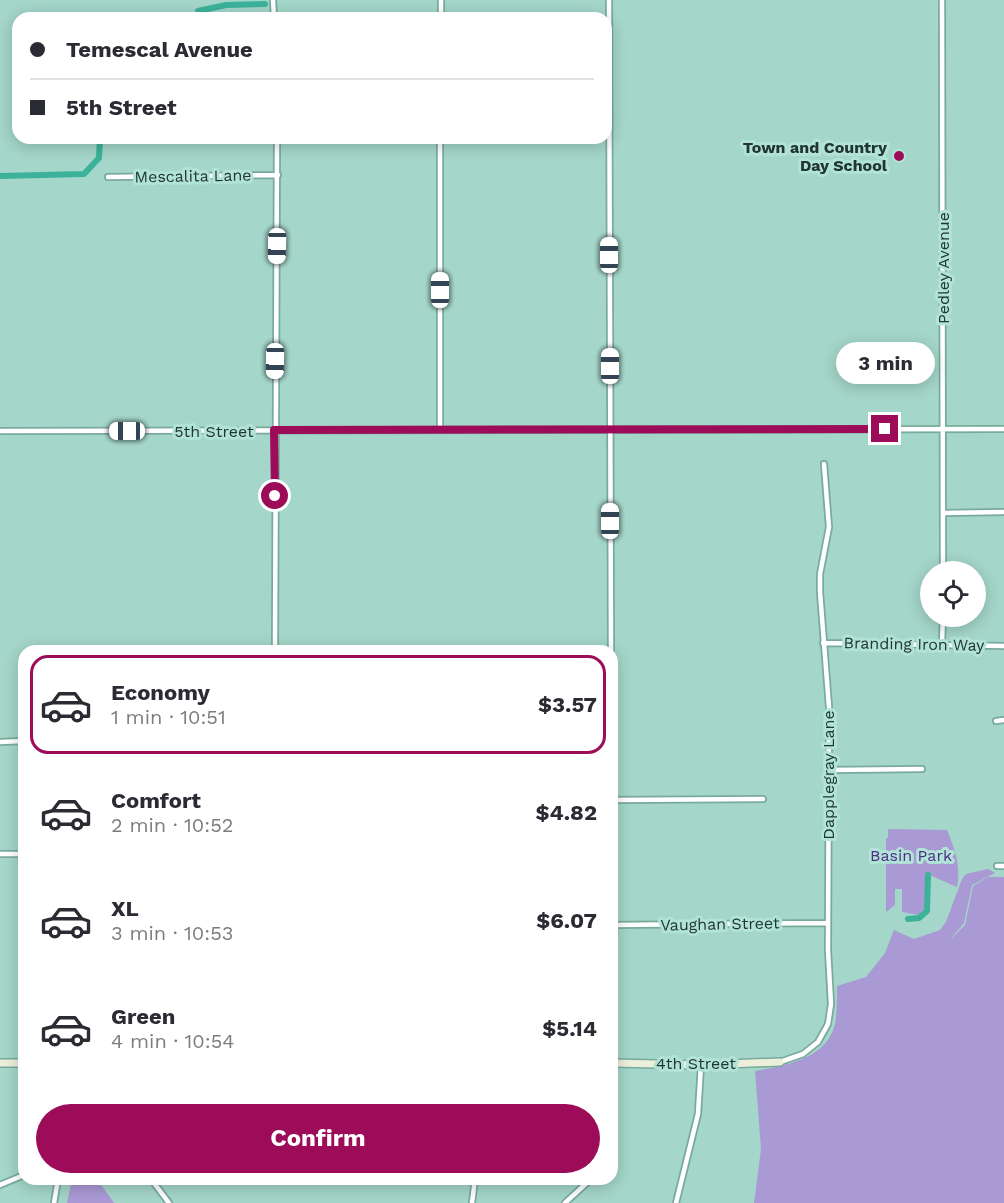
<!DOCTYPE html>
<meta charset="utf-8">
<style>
:root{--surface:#fff;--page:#f2f2f3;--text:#2b2b33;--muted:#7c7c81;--line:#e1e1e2;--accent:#9d0c59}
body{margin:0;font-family:"Work Sans",sans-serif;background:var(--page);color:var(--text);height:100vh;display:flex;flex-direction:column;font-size:22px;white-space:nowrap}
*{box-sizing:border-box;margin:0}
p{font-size:20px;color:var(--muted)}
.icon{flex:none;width:33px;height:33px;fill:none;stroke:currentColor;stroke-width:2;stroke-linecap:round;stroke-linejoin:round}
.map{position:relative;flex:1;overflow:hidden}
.details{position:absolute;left:18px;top:645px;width:600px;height:540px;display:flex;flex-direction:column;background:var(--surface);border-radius:18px;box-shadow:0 3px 15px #0003}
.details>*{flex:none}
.guide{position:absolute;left:12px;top:12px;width:600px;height:132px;border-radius:18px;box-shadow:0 3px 15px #0003;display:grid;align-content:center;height:132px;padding:0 18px;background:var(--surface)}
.controls{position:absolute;left:920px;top:561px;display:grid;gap:12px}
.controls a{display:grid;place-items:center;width:66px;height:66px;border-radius:50%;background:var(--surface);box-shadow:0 3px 15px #0003;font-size:30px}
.end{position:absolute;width:27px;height:27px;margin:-14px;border:8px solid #9d0c59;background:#fff;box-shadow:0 0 0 3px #fff}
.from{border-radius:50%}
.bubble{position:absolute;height:42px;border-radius:21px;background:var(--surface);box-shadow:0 3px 15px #0003;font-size:20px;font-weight:700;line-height:42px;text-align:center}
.car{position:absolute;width:18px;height:36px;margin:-18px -9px;border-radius:8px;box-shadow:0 0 4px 2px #0007;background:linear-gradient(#fff 24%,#345 0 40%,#fff 0 76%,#345 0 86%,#fff 0)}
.guide b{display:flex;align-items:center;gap:21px;height:57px;font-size:22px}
.guide b+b{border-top:2px solid var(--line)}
.guide i{width:15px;height:15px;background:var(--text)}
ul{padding:10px 0 0;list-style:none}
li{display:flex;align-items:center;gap:18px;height:99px;margin:0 12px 9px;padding:0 6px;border:3px solid transparent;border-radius:18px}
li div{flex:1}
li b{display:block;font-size:22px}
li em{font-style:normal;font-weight:700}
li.selected{border-color:var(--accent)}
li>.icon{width:54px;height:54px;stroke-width:1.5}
.action{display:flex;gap:12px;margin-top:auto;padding:12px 18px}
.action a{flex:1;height:69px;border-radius:36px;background:var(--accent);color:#fff;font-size:24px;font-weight:700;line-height:69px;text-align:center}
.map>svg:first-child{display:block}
</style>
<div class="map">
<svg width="1004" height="1203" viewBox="0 0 1004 1203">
<rect width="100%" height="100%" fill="#a4d6c9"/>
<path fill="#a999d5" d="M888,829L947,830C955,850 961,866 957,887L927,874L925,876V908L919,915L902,912V889H895V905L886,912V838H888Z
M988,869L995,873L972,885L964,923L949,941L965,925L973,886L988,877H1004V1203H754L761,1149L755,1071C784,1066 827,1059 835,1024C837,1012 837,998 837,986L866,977L885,953L894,930L914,939L940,930L946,922L962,879L966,874Z
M72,1179H97L114,1203H67Z"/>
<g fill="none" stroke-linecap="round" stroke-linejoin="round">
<path stroke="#3cb29a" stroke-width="6" d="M198,11L226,5L265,4
M0,176L84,174L99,158L100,138
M908,919L919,918L927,911L928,875"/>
<defs>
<path id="street" d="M273,0L274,18
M609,0L611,651
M942,0L943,572
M441,18V0
M108,177L278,175
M440,428V138
M0,431L1004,429
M943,513L1003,512
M823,643L1004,646
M942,643L943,616
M275,651L277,138
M996,721L1004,720
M0,742L24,741
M829,770L922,769
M612,800L763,799
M0,854H24
M997,866H1004
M612,925L828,923
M780,1062L803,1054L818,1042L828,1024L831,1004L828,950L829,707L820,592V574L829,527L824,464
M151,1179L169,1203
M0,1185L24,1175
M54,1203L58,1179
M472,1203L475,1179
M565,1203L591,1179
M676,1203L698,1114L701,1065"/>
<path id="secondary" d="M0,1063H24
M612,1063L701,1065L780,1062"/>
</defs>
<use href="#street" stroke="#79aa9d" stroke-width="8"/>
<use href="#secondary" stroke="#79aa9d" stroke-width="10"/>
<use href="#street" stroke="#fff" stroke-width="4.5"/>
<use href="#secondary" stroke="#ecefda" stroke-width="7"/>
</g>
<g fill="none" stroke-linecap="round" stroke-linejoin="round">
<path stroke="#9d0c59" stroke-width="8" d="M275,496L274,430L885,429"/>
</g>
<circle fill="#9d0c59" stroke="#b1e3d6" stroke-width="2" cx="899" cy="156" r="6"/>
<g text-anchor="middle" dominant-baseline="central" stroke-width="6" stroke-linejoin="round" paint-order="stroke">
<g font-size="16" font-weight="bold" fill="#223631" stroke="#b1e3d6" text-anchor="end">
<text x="887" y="147">Town and Country<tspan x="887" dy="18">Day School</tspan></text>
</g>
<g font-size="16" fill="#223631" stroke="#b1e3d6">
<text transform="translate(193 176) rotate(-1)">Mescalita Lane</text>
<text transform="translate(943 268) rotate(-90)">Pedley Avenue</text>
<text x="214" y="431">5th Street</text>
<text transform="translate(914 644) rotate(1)">Branding Iron Way</text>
<text transform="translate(828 775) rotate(-90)">Dapplegray Lane</text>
<text transform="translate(720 924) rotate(-1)">Vaughan Street</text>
<text x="696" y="1063">4th Street</text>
</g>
<g font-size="16" fill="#4f2e86" stroke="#b1e3d6">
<text x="911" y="855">Basin Park</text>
</g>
</g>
</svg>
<div class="controls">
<a><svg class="icon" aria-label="locate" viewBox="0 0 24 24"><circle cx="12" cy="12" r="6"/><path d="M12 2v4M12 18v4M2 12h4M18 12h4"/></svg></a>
</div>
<i class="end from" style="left:275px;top:496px"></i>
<i class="end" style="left:885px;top:429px"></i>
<div class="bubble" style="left:836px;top:342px;width:99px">3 min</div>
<i class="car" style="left:277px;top:246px;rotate:181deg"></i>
<i class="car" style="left:609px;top:255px;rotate:0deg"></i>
<i class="car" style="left:440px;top:290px;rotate:0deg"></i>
<i class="car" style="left:275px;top:361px;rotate:181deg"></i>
<i class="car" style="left:610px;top:366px;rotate:0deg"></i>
<i class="car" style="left:127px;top:431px;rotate:270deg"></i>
<i class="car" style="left:610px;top:521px;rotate:0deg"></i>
<div class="guide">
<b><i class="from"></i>Temescal Avenue</b>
<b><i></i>5th Street</b>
</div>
<section class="details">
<ul>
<li class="selected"><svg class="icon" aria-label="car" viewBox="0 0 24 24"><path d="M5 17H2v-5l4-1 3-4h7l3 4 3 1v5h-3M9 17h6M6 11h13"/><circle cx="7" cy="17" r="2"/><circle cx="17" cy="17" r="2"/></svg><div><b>Economy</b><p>1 min · 10:51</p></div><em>$3.57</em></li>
<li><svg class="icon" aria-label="car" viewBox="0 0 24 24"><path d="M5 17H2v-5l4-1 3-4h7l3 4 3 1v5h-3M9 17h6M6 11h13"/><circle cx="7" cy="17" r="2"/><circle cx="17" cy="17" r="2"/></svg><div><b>Comfort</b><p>2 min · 10:52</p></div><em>$4.82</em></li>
<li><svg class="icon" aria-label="car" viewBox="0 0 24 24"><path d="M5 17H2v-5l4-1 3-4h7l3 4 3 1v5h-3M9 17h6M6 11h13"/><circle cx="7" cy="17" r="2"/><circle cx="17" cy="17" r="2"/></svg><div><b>XL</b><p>3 min · 10:53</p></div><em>$6.07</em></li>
<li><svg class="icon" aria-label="car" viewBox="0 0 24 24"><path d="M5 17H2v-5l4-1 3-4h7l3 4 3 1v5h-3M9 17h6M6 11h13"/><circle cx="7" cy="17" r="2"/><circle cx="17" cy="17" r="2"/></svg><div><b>Green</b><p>4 min · 10:54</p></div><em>$5.14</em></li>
</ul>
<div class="action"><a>Confirm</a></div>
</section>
</div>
